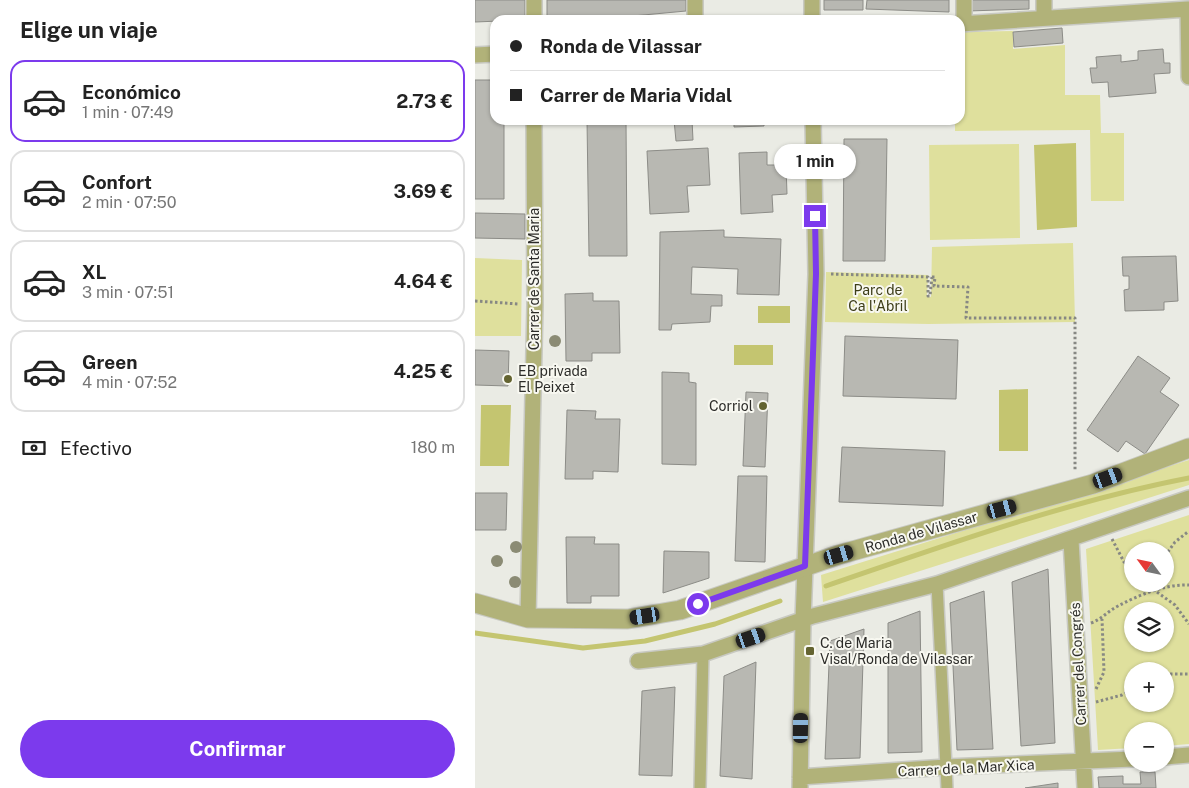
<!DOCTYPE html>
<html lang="es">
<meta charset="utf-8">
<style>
:root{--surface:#fff;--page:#f6f6f6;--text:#222;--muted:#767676;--line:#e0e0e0;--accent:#7c3aed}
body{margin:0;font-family:"Public Sans",sans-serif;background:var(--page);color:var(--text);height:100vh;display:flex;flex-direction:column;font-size:19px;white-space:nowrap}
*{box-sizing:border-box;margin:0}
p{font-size:16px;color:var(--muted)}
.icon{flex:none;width:28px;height:28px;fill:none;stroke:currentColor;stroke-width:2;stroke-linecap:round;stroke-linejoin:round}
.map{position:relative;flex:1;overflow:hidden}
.panel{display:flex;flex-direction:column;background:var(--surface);width:475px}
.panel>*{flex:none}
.hud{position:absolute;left:15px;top:15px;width:475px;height:110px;border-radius:15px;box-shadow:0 1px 4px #0004;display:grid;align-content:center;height:110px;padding:0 20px;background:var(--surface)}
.needle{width:32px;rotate:303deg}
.controls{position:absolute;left:649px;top:542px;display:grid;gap:10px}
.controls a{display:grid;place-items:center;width:50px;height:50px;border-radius:50%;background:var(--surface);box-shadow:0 1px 4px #0004;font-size:25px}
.end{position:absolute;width:22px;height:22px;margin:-11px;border:6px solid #7c3aed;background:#fff;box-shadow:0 0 0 2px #fff}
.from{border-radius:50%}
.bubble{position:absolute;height:35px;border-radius:18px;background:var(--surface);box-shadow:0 1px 4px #0004;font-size:16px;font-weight:700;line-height:35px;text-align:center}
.car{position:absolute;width:15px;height:30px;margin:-15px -8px;border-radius:6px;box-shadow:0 0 4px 1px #0007;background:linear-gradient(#222 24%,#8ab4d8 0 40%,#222 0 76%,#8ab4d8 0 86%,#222 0)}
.hud b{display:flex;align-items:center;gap:18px;height:48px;font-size:19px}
.hud b+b{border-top:1px solid var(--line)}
.hud i{width:12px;height:12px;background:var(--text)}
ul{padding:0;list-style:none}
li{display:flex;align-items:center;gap:15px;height:82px;margin:0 10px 8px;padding:0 10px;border:2px solid var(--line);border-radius:15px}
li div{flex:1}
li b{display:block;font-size:19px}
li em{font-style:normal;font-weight:700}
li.active{border-color:var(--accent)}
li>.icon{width:45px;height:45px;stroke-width:1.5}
h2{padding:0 20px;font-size:22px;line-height:60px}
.pay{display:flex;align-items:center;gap:12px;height:55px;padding:0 20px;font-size:19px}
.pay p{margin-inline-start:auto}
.primary-button{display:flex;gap:10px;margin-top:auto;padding:10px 20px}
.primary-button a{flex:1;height:58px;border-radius:30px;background:var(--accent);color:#fff;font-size:20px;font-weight:700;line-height:58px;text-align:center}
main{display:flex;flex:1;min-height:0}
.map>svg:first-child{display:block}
</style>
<main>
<section class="panel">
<h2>Elige un viaje</h2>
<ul>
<li class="active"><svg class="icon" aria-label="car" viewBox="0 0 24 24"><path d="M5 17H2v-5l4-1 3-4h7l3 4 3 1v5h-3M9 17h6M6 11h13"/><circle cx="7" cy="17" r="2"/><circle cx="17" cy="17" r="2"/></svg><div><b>Económico</b><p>1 min · 07:49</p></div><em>2.73 €</em></li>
<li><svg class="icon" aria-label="car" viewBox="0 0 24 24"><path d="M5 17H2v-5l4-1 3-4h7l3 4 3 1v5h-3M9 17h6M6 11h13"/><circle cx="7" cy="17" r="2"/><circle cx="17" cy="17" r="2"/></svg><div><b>Confort</b><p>2 min · 07:50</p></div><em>3.69 €</em></li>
<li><svg class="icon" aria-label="car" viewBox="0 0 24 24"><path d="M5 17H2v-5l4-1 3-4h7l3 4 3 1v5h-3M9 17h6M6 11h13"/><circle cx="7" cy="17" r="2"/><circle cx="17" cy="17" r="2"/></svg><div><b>XL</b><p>3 min · 07:51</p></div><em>4.64 €</em></li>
<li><svg class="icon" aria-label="car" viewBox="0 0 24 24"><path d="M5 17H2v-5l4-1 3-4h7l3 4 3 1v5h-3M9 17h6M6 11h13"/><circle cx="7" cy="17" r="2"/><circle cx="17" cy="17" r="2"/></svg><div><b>Green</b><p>4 min · 07:52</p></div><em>4.25 €</em></li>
</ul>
<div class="pay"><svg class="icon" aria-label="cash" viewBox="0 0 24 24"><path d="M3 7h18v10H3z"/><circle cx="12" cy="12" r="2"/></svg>Efectivo<p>180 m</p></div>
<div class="primary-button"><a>Confirmar</a></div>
</section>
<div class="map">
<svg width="714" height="788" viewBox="0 0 714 788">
<rect width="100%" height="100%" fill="#eaebe4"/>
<path fill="#dfe09d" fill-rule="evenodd" d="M538,31V49L590,45V95H625L626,133H649V201H616L615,130L480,131V120H485V32Z
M544,144L545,238L455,240L454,145Z
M598,243L600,322L454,324L350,322L351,272L453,275L452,296L456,297L457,247Z
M0,258L47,260L46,336H0Z
M714,460V485L348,602L346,575Z
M714,515V744L690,746V731H658L657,748L623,750L611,549ZM690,551V584H658V551ZM658,611H690V644H658ZM690,671V704H658V671Z"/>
<path fill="#c4c570" d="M601,143L602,227L562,230L559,145Z
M283,306H315V323H283Z
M259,345H298V365H259Z
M553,389V451H524V390Z
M6,405H36L34,466H5Z"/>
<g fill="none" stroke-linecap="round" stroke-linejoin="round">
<path stroke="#c4c570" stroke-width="5" d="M351,586C471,545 590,502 714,478
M0,633L108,648L170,641L240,624L305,601"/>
</g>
<path fill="#b8b8b2" stroke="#8c8c87" d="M0,0H50V20L0,22Z
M72,0H211V11L115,20H72Z
M349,0H388V10H349Z
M392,0H474V12L391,9Z
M494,0H554V9L493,11Z
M587,28L588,43L539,47L538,32Z
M688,49L689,63H695V73L679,74L681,93L634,97L633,82L617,83L615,68H622L621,57L646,55V62L663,60V51Z
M0,80H20V120H29V199H0Z
M112,120H151L152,256H114Z
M199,120H217L218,140L201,141Z
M259,120H289V126L259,127Z
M369,139H412L410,261H368Z
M233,148L235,185L212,186L214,212L175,214L172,151Z
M292,152V165H311L312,194L297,195L298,212L266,214L264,153Z
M0,213L50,214V239L0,238Z
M249,230V237L306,239L304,295L262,294L263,269L217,267L216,294L247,295V306H236L235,322L197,324L196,330H184L185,232Z
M701,256L703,301L689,302V310L650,311L649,290L654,289V276H648L647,257Z
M118,293V301H144L145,353H117V361H91L90,294Z
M370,336L483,340L481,399L368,396Z
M0,350L34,351L33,386L0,385Z
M663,356L695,378L685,392L704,405L670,454L651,441L643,452L612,430Z
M187,372L214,373V382L221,383V465L187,464Z
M271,392L293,393L290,467L268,466Z
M92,410L121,411L120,419H145L143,472L118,471V479H90Z
M367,447L470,451L468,506L364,502Z
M263,476H292L290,562L260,561Z
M0,493H32L31,530H0Z
M91,537H120L119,544H144V596H116V603H92Z
M189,551L234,552V578L188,593Z
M573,569L580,743L546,746L537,582Z
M509,591L518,749L482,750L475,603Z
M445,611L447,752L413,753V623Z
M389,629L385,758L350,759L355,641Z
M281,662L277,779L245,776L249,676Z
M200,687L197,776L164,775L167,691Z
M665,772H680L681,788H624L623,777L648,776V784H666Z
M583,783V788H550Z"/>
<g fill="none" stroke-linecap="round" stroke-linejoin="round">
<defs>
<path id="pedestrian" d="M462,584L472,788
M225,788L228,654"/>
<path id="minor" d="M569,17V0
M59,20V0
M220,20V0
M337,20V0
M485,24L713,9L714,77
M489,24V0
M0,55L20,54
M596,540L610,788
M53,618L60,305L59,120
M163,661L228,654L338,616L462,584L714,498
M690,757L714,755
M325,777L471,767L658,759
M325,788L328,620L341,274L338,120"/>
<path id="tertiary" d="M0,603L53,618L153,619L205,610L363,555L618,484L714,448"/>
</defs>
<use href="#pedestrian" stroke="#c8c9c2" stroke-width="14"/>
<use href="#minor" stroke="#c8c9c2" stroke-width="18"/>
<use href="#tertiary" stroke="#c8c9c2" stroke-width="21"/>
<path stroke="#878883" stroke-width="3" stroke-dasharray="2.5 2.5" stroke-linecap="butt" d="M356,274L453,277V296H455L457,277
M457,277H460L459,286L493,287L491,318H600V471
M0,301L44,304
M637,539L649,562L658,565
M690,556L700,542L714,531
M681,584L679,590L700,605L714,624
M616,623C627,619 633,611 643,606C664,595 690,584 714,585
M690,674H714
M621,689L629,672L627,619
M621,702L647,695L658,689"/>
<use href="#pedestrian" stroke="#b1b279" stroke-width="11"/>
<use href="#minor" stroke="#b1b279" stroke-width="15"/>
<use href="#tertiary" stroke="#b1b279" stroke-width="19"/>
</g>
<g fill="#8b8b74">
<circle cx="80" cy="341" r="6"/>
<circle cx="41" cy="547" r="6"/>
<circle cx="22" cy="561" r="6"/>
<circle cx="40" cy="582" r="6"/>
</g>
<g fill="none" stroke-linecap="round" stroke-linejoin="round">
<path stroke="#7c3aed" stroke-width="6" d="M223,604L330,566L341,274L340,216"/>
</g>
<g fill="#646431" stroke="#f8f8f1" stroke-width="2">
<circle cx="33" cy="379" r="5"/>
<circle cx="288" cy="406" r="5"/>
<rect x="330" y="646" width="10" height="10" rx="2.5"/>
</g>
<g text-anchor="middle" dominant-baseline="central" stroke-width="4" stroke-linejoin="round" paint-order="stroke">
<g font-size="14" fill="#2c2c29" stroke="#f8f8f1">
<text transform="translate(59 279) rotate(-90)">Carrer de Santa Maria</text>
<text transform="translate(446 532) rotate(-16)">Ronda de Vilassar</text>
<text transform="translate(603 664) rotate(-93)">Carrer del Congrés</text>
<text transform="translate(491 768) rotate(-3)">Carrer de la Mar Xica</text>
</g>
<g font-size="14" fill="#3d3d18" stroke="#f8f8f1">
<text x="403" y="290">Parc de<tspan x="403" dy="16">Ca l'Abril</tspan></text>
</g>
<g font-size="14" fill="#2c2c29" stroke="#f8f8f1" text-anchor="start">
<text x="43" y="371">EB privada<tspan x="43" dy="16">El Peixet</tspan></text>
<text x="278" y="406" text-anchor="end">Corriol</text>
<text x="345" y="643">C. de Maria<tspan x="345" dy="16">Visal/Ronda de Vilassar</tspan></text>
</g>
</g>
</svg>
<div class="controls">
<a><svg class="needle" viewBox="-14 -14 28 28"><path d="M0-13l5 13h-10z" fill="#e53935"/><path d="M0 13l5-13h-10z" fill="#767676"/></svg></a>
<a><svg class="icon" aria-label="layers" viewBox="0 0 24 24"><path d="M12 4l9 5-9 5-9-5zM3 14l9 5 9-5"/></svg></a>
<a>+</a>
<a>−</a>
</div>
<i class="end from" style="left:223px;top:604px"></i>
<i class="end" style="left:340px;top:216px"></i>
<div class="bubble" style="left:299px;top:144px;width:82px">1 min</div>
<i class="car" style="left:633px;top:478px;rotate:70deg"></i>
<i class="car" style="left:527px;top:509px;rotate:75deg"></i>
<i class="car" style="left:364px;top:555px;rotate:74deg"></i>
<i class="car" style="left:170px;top:616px;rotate:261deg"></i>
<i class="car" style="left:276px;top:638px;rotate:71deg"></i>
<i class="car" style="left:326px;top:728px;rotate:1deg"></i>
<div class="hud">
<b><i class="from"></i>Ronda de Vilassar</b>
<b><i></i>Carrer de Maria Vidal</b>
</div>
</div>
</main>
